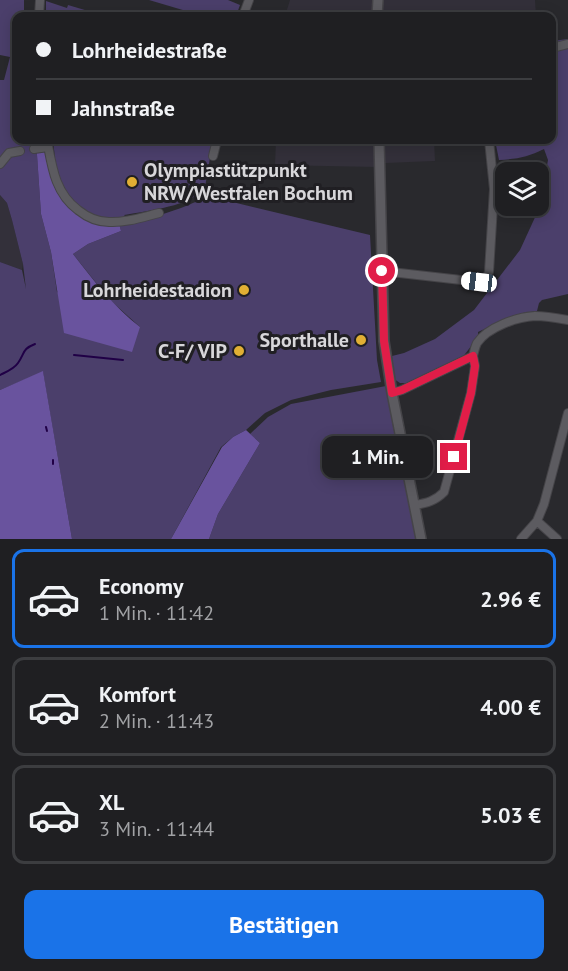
<!DOCTYPE html>
<html lang="de">
<meta charset="utf-8">
<style>
:root{--surface:#1f1f22;--page:#27272a;--text:#f1f3f6;--muted:#a1a2a5;--line:#3c3d40;--accent:#1a73e8}
body{margin:0;font-family:"PT Sans",sans-serif;background:var(--page);color:var(--text);height:100vh;display:flex;flex-direction:column;font-size:22px;white-space:nowrap}
*{box-sizing:border-box;margin:0}
p{font-size:20px;color:var(--muted)}
.icon{flex:none;width:33px;height:33px;fill:none;stroke:currentColor;stroke-width:2;stroke-linecap:round;stroke-linejoin:round}
.map{position:relative;height:539px;overflow:hidden}
.drawer{display:flex;flex-direction:column;background:var(--surface);flex:1}
.drawer>*{flex:none}
.top-card{position:absolute;left:12px;top:12px;width:544px;height:132px;border-radius:12px;box-shadow:0 3px 15px #0003,0 0 0 2px var(--line);display:grid;align-content:center;height:132px;padding:0 24px;background:var(--surface)}
.tools{position:absolute;left:495px;top:162px;display:grid;gap:12px}
.tools a{display:grid;place-items:center;width:54px;height:54px;border-radius:12px;background:var(--surface);box-shadow:0 3px 15px #0003,0 0 0 2px var(--line);font-size:30px}
.end{position:absolute;width:27px;height:27px;margin:-14px;border:8px solid #e11d48;background:#fff;box-shadow:0 0 0 3px #fff}
.from{border-radius:50%}
.bubble{position:absolute;height:42px;border-radius:12px;background:var(--surface);box-shadow:0 3px 15px #0003,0 0 0 2px var(--line);font-size:20px;font-weight:700;line-height:42px;text-align:center}
.car{position:absolute;width:18px;height:36px;margin:-18px -9px;border-radius:8px;box-shadow:0 0 4px 2px #0007;background:linear-gradient(#fff 24%,#345 0 40%,#fff 0 76%,#345 0 86%,#fff 0)}
.top-card b{display:flex;align-items:center;gap:21px;height:57px;font-size:22px}
.top-card b+b{border-top:2px solid var(--line)}
.top-card i{width:15px;height:15px;background:var(--text)}
ul{padding:10px 0 0;list-style:none}
li{display:flex;align-items:center;gap:18px;height:99px;margin:0 12px 9px;padding:0 12px;border:3px solid var(--line);border-radius:12px}
li div{flex:1}
li b{display:block;font-size:22px}
li em{font-style:normal;font-weight:700}
li.on{border-color:var(--accent)}
li>.icon{width:54px;height:54px;stroke-width:1.5}
.cta{display:flex;gap:12px;margin-top:auto;padding:12px 24px}
.cta a{flex:1;height:69px;border-radius:12px;background:var(--accent);color:#fff;font-size:24px;font-weight:700;line-height:69px;text-align:center}
.map>svg:first-child{display:block}
</style>
<div class="map">
<svg width="568" height="539" viewBox="0 0 568 539">
<rect width="100%" height="100%" fill="#29292d"/>
<path fill="#33303a" d="M290,0H375L374,16H285Z
M381,0H535L536,16H380Z
M276,140H376L377,167L275,165Z
M383,140H434L435,161L384,163Z
M0,195L7,203L12,220L23,264L22,270L0,262Z"/>
<path fill="#4b3f6b" d="M0,0H24V16H16V140H36L41,214L51,252L57,292L140,327L109,299L73,254L88,244L121,231L119,223C140,221 155,217 175,210C195,204 197,197 220,199L370,235L377,360L381,382L331,390L291,400L265,413L246,430L233,437L221,447L171,539H72L43,372L0,390V262L22,270L26,289L23,264L12,220L7,203L0,195V80H4L10,57L0,55Z
M149,0H228L240,5L236,16H203Z
M46,1L67,8L68,5L95,13L94,16H46Z
M568,39V294L542,300L539,303L537,311L523,313L512,316L478,332V337L462,358L406,385L405,383H400L394,379L392,356L404,353L435,339L474,310L520,250L537,213L542,194L548,160L544,149C528,157 517,159 499,160L495,140H552V112L556,111L552,41Z
M53,140H213L204,193L197,194C188,206 140,212 124,215L128,219H97L70,202L57,177Z
M386,386L418,539H209L218,514L260,443L250,434L268,417L291,404Z"/>
<path fill="#69539e" d="M36,140H44L47,157L76,210L119,223L121,231L88,244L73,254C94,281 113,306 140,327L132,352L64,333L51,252L41,214Z
M43,371L72,539H0V390Z
M246,430L260,443L218,514L209,539H171L222,447L233,437Z"/>
<g fill="none" stroke-linecap="round" stroke-linejoin="round">
<path stroke="#200046" stroke-width="2" d="M74,355L123,360
M0,375C6,372 14,369 18,363C25,353 22,349 35,344
M46,427L47,431
M53,460V464"/>
<defs>
<path id="minor" d="M39,16L40,0
M243,16L249,0
M552,48L568,44
M47,140C52,167 55,193 78,210C88,218 97,222 109,222C126,223 143,217 159,213
M34,149L48,147
M213,156L217,140
M0,164L9,153L20,151
M382,271L479,282L486,279L489,272L494,189L489,140
M392,393L402,390L473,356C474,352 475,347 477,343C488,327 517,317 535,316C546,316 557,318 568,320
M415,505C427,503 435,501 444,492L471,393L475,366L473,356
M537,521L557,539
M521,539L537,521L544,504L568,413"/>
<path id="tertiary" d="M377,16L378,0
M379,140L384,341L392,393L421,539"/>
</defs>
<use href="#minor" stroke="#454448" stroke-width="10"/>
<use href="#tertiary" stroke="#454448" stroke-width="12"/>
<use href="#minor" stroke="#5c5b60" stroke-width="8"/>
<use href="#tertiary" stroke="#5c5b60" stroke-width="9"/>
</g>
<g fill="none" stroke-linecap="round" stroke-linejoin="round">
<path stroke="#e11d48" stroke-width="8" d="M382,271L384,341L392,393L402,390L473,356L475,366L471,393L454,457"/>
</g>
<g fill="#e1af34" stroke="#201f23" stroke-width="2">
<circle cx="132" cy="182" r="6"/>
<circle cx="244" cy="290" r="6"/>
<circle cx="361" cy="340" r="6"/>
<circle cx="239" cy="351" r="6"/>
</g>
<g text-anchor="middle" dominant-baseline="central" stroke-width="6" stroke-linejoin="round" paint-order="stroke">
<g font-size="20" font-weight="bold" fill="#d8d7da" stroke="#201f23" text-anchor="end">
<text x="144" y="170" text-anchor="start">Olympiastützpunkt<tspan x="144" dy="23">NRW/Westfalen Bochum</tspan></text>
<text x="232" y="290">Lohrheidestadion</text>
<text x="349" y="340">Sporthalle</text>
<text x="227" y="351">C-F/ VIP</text>
</g>
</g>
</svg>
<div class="tools">
<a><svg class="icon" aria-label="layers" viewBox="0 0 24 24"><path d="M12 4l9 5-9 5-9-5zM3 14l9 5 9-5"/></svg></a>
</div>
<i class="end from" style="left:382px;top:271px"></i>
<i class="end" style="left:454px;top:457px"></i>
<div class="bubble" style="left:322px;top:436px;width:111px">1 Min.</div>
<i class="car" style="left:479px;top:282px;rotate:277deg"></i>
<div class="top-card">
<b><i class="from"></i>Lohrheidestraße</b>
<b><i></i>Jahnstraße</b>
</div>
</div>
<section class="drawer">
<ul>
<li class="on"><svg class="icon" aria-label="car" viewBox="0 0 24 24"><path d="M5 17H2v-5l4-1 3-4h7l3 4 3 1v5h-3M9 17h6M6 11h13"/><circle cx="7" cy="17" r="2"/><circle cx="17" cy="17" r="2"/></svg><div><b>Economy</b><p>1 Min. · 11:42</p></div><em>2.96 €</em></li>
<li><svg class="icon" aria-label="car" viewBox="0 0 24 24"><path d="M5 17H2v-5l4-1 3-4h7l3 4 3 1v5h-3M9 17h6M6 11h13"/><circle cx="7" cy="17" r="2"/><circle cx="17" cy="17" r="2"/></svg><div><b>Komfort</b><p>2 Min. · 11:43</p></div><em>4.00 €</em></li>
<li><svg class="icon" aria-label="car" viewBox="0 0 24 24"><path d="M5 17H2v-5l4-1 3-4h7l3 4 3 1v5h-3M9 17h6M6 11h13"/><circle cx="7" cy="17" r="2"/><circle cx="17" cy="17" r="2"/></svg><div><b>XL</b><p>3 Min. · 11:44</p></div><em>5.03 €</em></li>
</ul>
<div class="cta"><a>Bestätigen</a></div>
</section>
